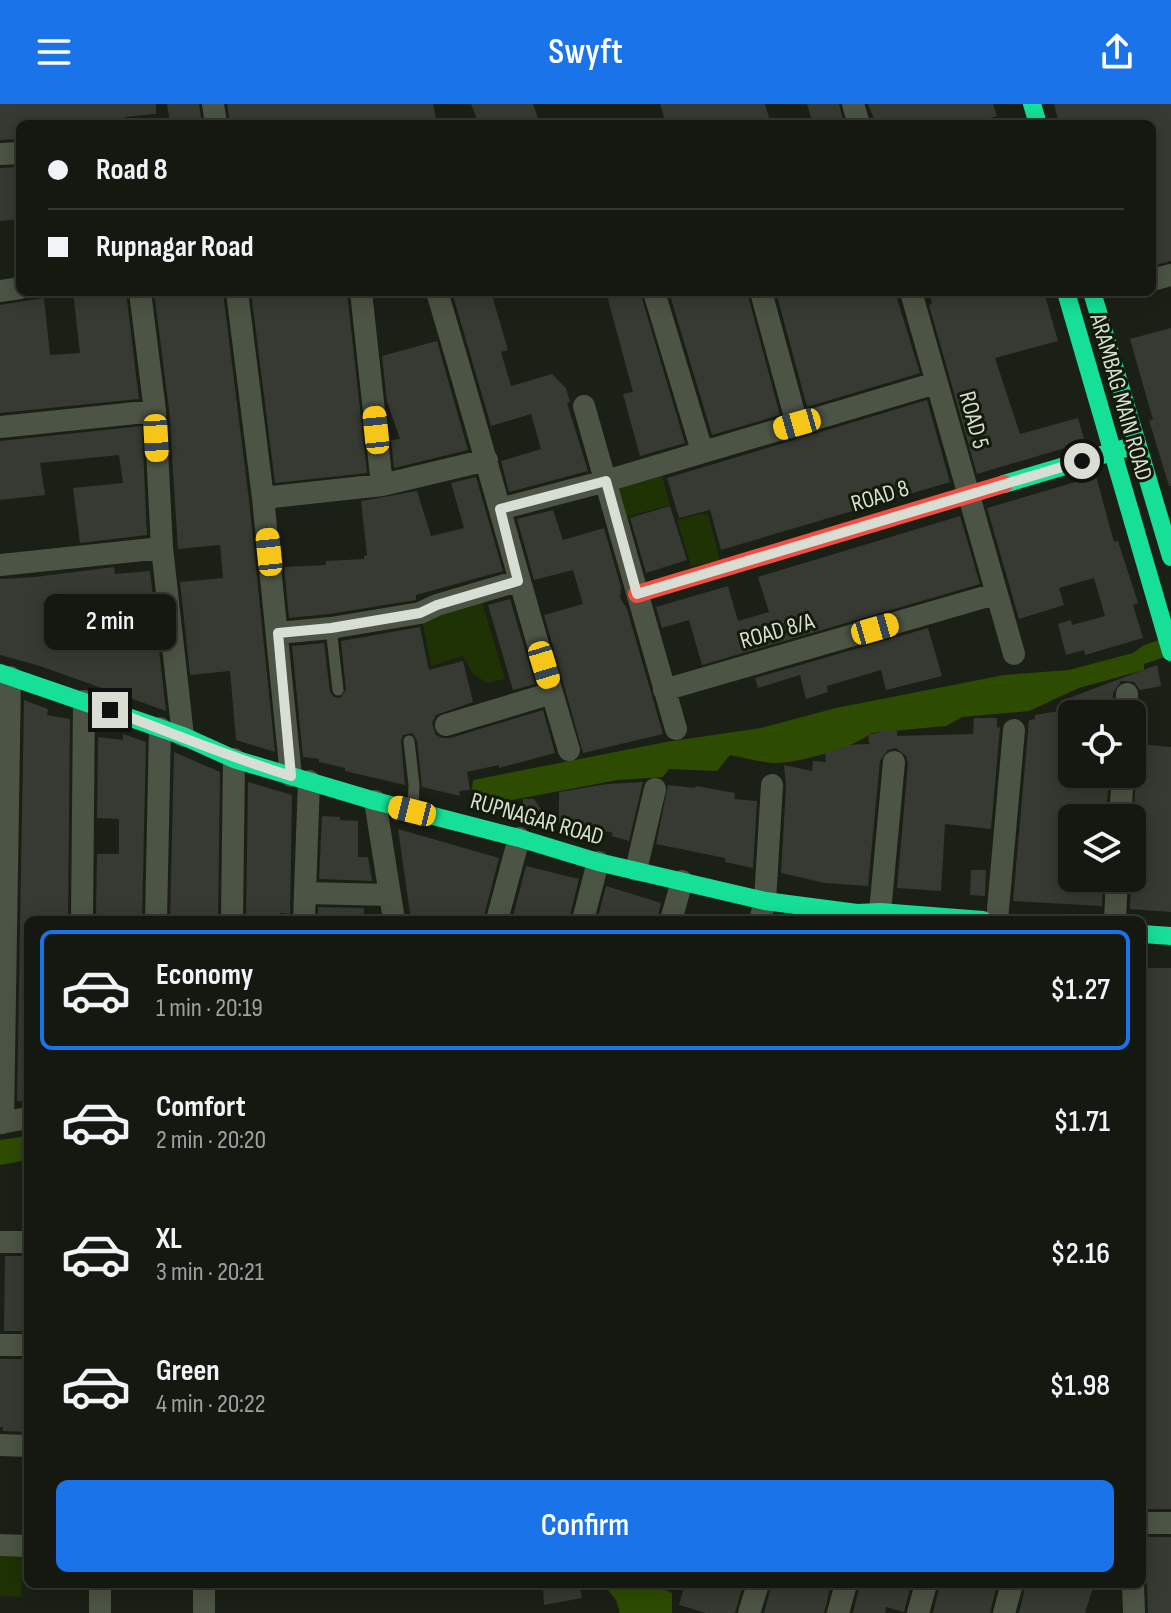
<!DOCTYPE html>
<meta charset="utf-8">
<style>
:root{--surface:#141810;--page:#21251e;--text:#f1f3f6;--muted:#9da09f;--line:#333730;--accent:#1a73e8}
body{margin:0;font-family:"Sofia Sans Condensed",sans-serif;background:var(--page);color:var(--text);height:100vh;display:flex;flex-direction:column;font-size:30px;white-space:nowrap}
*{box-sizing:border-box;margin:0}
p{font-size:26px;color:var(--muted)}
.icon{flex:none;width:44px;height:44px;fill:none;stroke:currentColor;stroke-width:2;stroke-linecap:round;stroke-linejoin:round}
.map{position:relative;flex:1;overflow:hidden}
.side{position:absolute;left:24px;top:812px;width:1122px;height:672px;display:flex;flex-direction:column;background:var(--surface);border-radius:12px;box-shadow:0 4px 20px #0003,0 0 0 2px var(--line)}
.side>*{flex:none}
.hud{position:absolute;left:16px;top:16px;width:1140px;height:176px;border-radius:12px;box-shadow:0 4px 20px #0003,0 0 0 2px var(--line);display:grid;align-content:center;height:176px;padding:0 32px;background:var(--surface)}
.buttons{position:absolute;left:1058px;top:596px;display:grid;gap:16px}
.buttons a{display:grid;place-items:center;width:88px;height:88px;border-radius:12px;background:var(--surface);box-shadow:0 4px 20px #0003,0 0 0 2px var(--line);font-size:40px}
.end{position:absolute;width:36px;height:36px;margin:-18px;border:10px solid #d8ded4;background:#111;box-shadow:0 0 0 4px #111}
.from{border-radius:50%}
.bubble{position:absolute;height:56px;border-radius:12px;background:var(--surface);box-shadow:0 4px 20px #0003,0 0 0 2px var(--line);font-size:26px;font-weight:600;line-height:56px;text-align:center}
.car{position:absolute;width:24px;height:48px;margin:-24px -12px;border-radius:10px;box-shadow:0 0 6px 2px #0007;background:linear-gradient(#f5c518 24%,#345 0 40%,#f5c518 0 76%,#345 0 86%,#f5c518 0)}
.hud b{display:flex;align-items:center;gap:28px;height:76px;font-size:30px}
.hud b+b{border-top:2px solid var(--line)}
.hud i{width:20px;height:20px;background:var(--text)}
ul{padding:14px 0 0;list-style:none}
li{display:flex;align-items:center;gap:24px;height:120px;margin:0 16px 12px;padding:0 16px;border:4px solid transparent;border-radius:12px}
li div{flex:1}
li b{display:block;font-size:30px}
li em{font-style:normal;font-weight:600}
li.on{border-color:var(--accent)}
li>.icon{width:72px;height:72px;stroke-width:1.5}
.action{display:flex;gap:16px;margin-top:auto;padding:16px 32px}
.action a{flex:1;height:92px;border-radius:12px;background:var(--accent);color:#fff;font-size:32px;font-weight:600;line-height:92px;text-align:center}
header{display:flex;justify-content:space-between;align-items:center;height:104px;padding:0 32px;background:var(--accent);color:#fff;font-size:36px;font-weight:600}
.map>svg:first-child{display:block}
</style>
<header><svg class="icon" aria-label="menu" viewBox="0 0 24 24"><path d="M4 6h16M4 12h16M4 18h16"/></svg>Swyft<svg class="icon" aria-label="share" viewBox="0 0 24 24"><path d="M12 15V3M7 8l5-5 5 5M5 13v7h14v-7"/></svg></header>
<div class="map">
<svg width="1171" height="1509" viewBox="0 0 1171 1509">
<rect width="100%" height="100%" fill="#1b2016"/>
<path fill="#1e3203" d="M662,372L670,401L626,413L619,384Z
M700,410H708L720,456L691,462L677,416Z
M482,498L505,575L487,579L473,570L463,552L431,562L422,514Z
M0,1451L23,1452L21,1493L0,1492Z"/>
<path fill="#2e4b02" d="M1171,532V551L1144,560V566L1079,584L1029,607L962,613L946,622L871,629C856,643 796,660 774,659C760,658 745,654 730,651L717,667L669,665L663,673L618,676L486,701L472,685L473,676L666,638L761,624L836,604L1004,571L1069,566L1133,549L1144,541Z
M28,1032V1056L0,1061V1036Z
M603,1480H652L672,1489V1509H620L616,1496Z"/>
<path fill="#363a32" d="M0,0H156V10L125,13L126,20H20V35L0,36Z
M167,0H199L201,14L170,18Z
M227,0H433L437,20H230Z
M471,0H533L540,20H479Z
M660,0H765L771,20H666Z
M807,0H839L844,20H813Z
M868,0H993L997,12L969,20H876Z
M1054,0H1171V157L1152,162V20H1059Z
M20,63V115L0,117V64Z
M73,188H126L139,295L0,309V201L44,194L50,251L80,249Z
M154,188H223L249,396L275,648L236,636L230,567L190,571L180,478L223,474L220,441L178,445L169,305Z
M251,188H347L367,369L275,379Z
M452,188H491L508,246L501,248L511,282L552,270L566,284L570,298L567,299L588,367L509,388L501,357L541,345L531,310L491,322Z
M606,188H640L685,339L640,352L623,290L633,288Z
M669,188H747L780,311L712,331Z
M776,188H895L920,269L807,303Z
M929,188H1044L1058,237L995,254L1020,330L1078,314L1085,338L977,370L929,201L932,200Z
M1171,224V382H1169L1149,316H1153L1130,235Z
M437,237L468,346L394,364L391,336L400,335L387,297L382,252Z
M927,296L950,378L721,446L710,406L679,414L667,374Z
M142,322L147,431L80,439L73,384L123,379L119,351L40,359L45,391L0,396V337Z
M1096,372L1114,438L1118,437L1138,499L1133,501L1143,534L1085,551L1084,546L1066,551L1058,520L1071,516L1072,521L1105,512L1094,474L1059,484L1064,501L1019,515L987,404Z
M476,373L503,467L416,491V496L329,510L289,514L284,463L326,461V457L364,455V452L367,451L361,397L417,387L431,432L464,424L451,379Z
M670,402L687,456L646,469L630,414Z
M553,406L563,436L604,424L621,483L620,494L627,505L663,630L583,649L544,511L583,500L573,466L534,476L517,415Z
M960,412L980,480L702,561L689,516L662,524L656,503L728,482L738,517L769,508L758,473Z
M114,463L115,470L150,467L166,607L40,562L0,551V475L35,473Z
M510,495L535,580L513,586L488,501Z
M420,523L429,566L463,557L473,598L436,611L432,619L436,631L442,634H450L543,606L555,649L499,664V661L467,668L470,686L459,687L460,692L422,683L417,636L412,629L403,631L401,637L405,681L345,667V664L319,658V655L303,653L292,542L324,539L330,588L334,593L340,594L346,586L341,537Z
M928,524L942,572L886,586L881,566L827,582L828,588L806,595L800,571L758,584L755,574Z
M1157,561L1161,582L1140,586L1134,578L1121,577L1113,589L1112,610H1072V670H1109L1106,714H1072V774H1103L1102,802L1013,797L1029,616L1035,615V611L1071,605L1069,594Z
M24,596L48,605L47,611L70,615L68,816H28V997H17Z
M974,614H997V624L1000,623L991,725L945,720L941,787L897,784L908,659L906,652L896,644L888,646L880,657L868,782L825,779L781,769L786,682L784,661L812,667L813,657L826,658L825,649L845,643V641L869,640L868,630L879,629V626L897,627V632L973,630Z
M123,630L146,638L142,816H119V810H96L97,750H119V715L97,714L98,633L123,636Z
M1137,640L1171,643V808L1130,805Z
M174,648L220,668L218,816H170Z
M248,678L292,691L290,810L280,809V816H246Z
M643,678L629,737L612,732V728L559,725V688L607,680Z
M668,681L695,684L696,682L735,689L734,695L757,697L753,764L725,758V754L656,740Z
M523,695H534L554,724L523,716Z
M322,712L340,713V716L358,717V753H368L372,777L319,775Z
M398,725L499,754L483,816H411Z
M526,762L579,775L569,816H512Z
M971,766H986L985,792L970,791Z
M606,782L661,799L657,816H597Z
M318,803L364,804V816H318Z
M1142,864H1171V1405H1142Z
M5,1152H28V1227H4Z
M0,1255H28V1328L3,1327V1323H0Z
M1142,1433H1171V1509H1148L1147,1480L1142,1470Z
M543,1480H579L582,1494L544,1501Z
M685,1480H743L735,1509H706L679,1501Z
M772,1480H831L824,1509H764Z
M860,1480H911L904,1508L886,1503L885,1509H853Z
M940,1480H997L990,1509H933Z
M1026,1480H1094L1085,1509H1019Z"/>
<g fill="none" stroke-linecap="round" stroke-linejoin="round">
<path stroke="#4c5445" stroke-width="11" d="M331,524L338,586
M409,637L414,681L413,704"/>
<path stroke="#4c5445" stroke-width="22" d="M213,0L216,20
M853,0L859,20
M0,50L20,49
M1152,176L1171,171
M0,187L20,184
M140,188L155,307L162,444L183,632
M237,188L263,394L291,672
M361,188L382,381
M437,188C483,340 523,494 569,646
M654,188L702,347
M761,188L797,320
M911,188L1014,550
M584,302L676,625
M0,323L155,307
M263,394L382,381L487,356
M500,405L606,377L936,279
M0,461L162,444
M278,529L331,524L420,509L437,501L518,477
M664,586L995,490
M1126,610L1127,590
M446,621L552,589
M375,697L394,816
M1120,714L1123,670
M636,766L655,685
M306,789L390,791
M880,808L894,658
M82,816L84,597
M156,816L160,624
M232,816L234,655
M304,816L309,677
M497,816L519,734
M583,816L598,758
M671,816L682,777
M760,816L765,797L772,681
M997,816L1014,626
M1115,816L1117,774
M0,1019L28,1014
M3,1019L10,573
M0,1138H28
M0,1241H28
M0,1341L28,1342
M1142,1419H1171
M0,1441L28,1442
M1133,1480L1134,1509
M100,1509V1480
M204,1509V1480
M749,1509L758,1480
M838,1509L846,1480
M918,1509L926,1480
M1004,1509L1012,1480"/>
<path stroke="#16e098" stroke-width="18" d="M1032,0L1038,20
M1066,188L1171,548
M1092,188L1171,453
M1004,380L1136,341
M0,569L183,632L234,655L375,697L519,734L598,758L765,797L857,809L880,808L983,816
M1142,830L1171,832"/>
<path stroke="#f24e42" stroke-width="18" d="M637,490L1004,380"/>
</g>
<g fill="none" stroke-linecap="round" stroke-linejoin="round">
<path stroke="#d8ded4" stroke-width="10" d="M110,606C170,628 229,653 291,672L278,529L331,524L420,509L437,501L518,477L500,405L606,377L637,490L1082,357"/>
</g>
<g text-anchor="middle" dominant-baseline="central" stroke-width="6" stroke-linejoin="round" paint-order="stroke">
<g font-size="24" fill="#d8ded4" stroke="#121a0a">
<text transform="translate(1121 293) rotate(74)">ARAMBAG MAIN ROAD</text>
<text transform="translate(974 316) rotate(75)">ROAD 5</text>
<text transform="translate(880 392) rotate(-17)">ROAD 8</text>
<text transform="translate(777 527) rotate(-16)">ROAD 8/A</text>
<text transform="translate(537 715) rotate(16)">RUPNAGAR ROAD</text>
</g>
</g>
</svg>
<div class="buttons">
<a><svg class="icon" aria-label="locate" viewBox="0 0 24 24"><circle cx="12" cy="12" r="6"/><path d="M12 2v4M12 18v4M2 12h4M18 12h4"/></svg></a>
<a><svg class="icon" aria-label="layers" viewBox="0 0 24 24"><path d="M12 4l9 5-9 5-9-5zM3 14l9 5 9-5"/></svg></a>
</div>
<i class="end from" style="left:1082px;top:357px"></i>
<i class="end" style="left:110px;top:606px"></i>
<div class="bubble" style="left:44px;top:490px;width:132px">2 min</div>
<i class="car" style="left:797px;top:320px;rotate:254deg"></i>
<i class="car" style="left:376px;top:326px;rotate:354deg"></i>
<i class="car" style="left:156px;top:334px;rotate:177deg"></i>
<i class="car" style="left:269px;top:448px;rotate:354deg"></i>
<i class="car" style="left:875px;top:525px;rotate:74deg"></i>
<i class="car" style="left:544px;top:561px;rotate:163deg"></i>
<i class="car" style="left:412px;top:707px;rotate:284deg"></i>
<div class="hud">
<b><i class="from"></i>Road 8</b>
<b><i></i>Rupnagar Road</b>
</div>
<section class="side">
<ul>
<li class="on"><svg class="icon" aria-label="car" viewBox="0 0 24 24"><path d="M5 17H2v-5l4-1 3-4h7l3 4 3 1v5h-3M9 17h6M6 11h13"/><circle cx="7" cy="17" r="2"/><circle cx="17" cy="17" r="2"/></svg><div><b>Economy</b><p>1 min · 20:19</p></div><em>$1.27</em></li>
<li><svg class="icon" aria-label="car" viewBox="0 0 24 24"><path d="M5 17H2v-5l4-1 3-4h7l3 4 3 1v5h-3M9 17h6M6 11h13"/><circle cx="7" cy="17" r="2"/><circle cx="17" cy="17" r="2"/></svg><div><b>Comfort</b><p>2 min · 20:20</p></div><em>$1.71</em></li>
<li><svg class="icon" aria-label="car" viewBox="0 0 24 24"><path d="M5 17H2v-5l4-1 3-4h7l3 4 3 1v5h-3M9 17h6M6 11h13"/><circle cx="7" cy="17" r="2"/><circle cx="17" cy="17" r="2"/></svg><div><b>XL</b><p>3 min · 20:21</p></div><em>$2.16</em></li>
<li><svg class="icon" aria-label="car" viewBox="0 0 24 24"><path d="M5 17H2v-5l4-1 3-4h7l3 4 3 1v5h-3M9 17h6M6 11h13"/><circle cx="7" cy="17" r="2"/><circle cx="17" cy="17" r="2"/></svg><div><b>Green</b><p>4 min · 20:22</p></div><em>$1.98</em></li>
</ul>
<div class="action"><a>Confirm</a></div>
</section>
</div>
